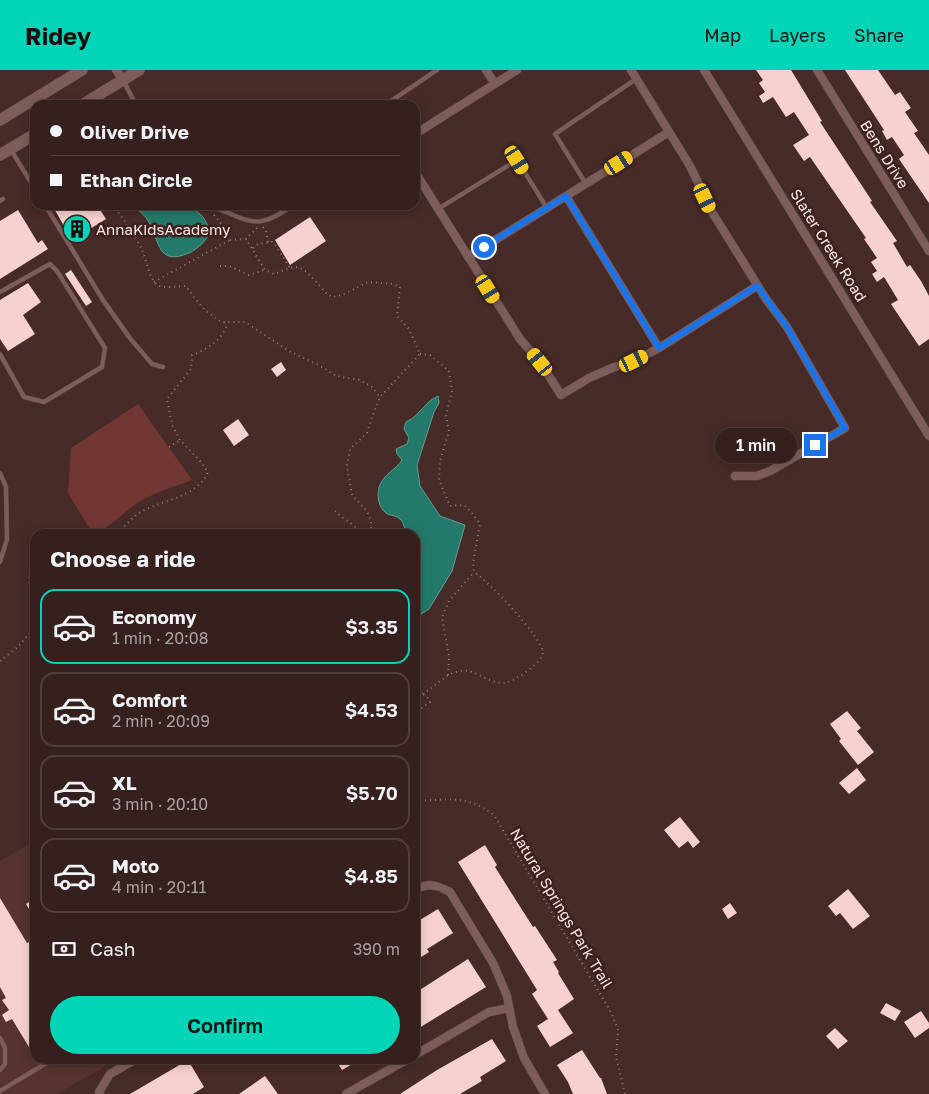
<!DOCTYPE html>
<meta charset="utf-8">
<style>
:root{--surface:#35201e;--page:#3d2827;--text:#f1f3f6;--muted:#aaa3a4;--line:#4f3e3c;--accent:#01d5b7}
body{margin:0;font-family:"Golos Text",sans-serif;background:var(--page);color:var(--text);height:100vh;display:flex;flex-direction:column;font-size:19px;white-space:nowrap}
*{box-sizing:border-box;margin:0}
p{font-size:16px;color:var(--muted)}
.icon{flex:none;width:28px;height:28px;fill:none;stroke:currentColor;stroke-width:2;stroke-linecap:round;stroke-linejoin:round}
.map{position:relative;flex:1;overflow:hidden}
.panel{position:absolute;left:30px;top:459px;width:390px;height:535px;display:flex;flex-direction:column;background:var(--surface);border-radius:15px;box-shadow:0 2px 12px #0003,0 0 0 1px var(--line)}
.panel>*{flex:none}
.hud{position:absolute;left:30px;top:30px;width:390px;height:110px;border-radius:15px;box-shadow:0 2px 12px #0003,0 0 0 1px var(--line);display:grid;align-content:center;height:110px;padding:0 20px;background:var(--surface)}
.end{position:absolute;width:22px;height:22px;margin:-11px;border:6px solid #1a73e8;background:#fff;box-shadow:0 0 0 2px #fff}
.from{border-radius:50%}
.bubble{position:absolute;height:35px;border-radius:18px;background:var(--surface);box-shadow:0 2px 12px #0003,0 0 0 1px var(--line);font-size:16px;font-weight:600;line-height:35px;text-align:center}
.car{position:absolute;width:15px;height:30px;margin:-15px -8px;border-radius:6px;box-shadow:0 0 4px 1px #0007;background:linear-gradient(#f5c518 24%,#345 0 40%,#f5c518 0 76%,#345 0 86%,#f5c518 0)}
.hud b{display:flex;align-items:center;gap:18px;height:48px;font-size:19px}
.hud b+b{border-top:1px solid var(--line)}
.hud i{width:12px;height:12px;background:var(--text)}
ul{padding:0;list-style:none}
li{display:flex;align-items:center;gap:15px;height:75px;margin:0 10px 8px;padding:0 10px;border:2px solid var(--line);border-radius:15px}
li div{flex:1}
li b{display:block;font-size:19px}
li em{font-style:normal;font-weight:600}
li.on{border-color:var(--accent)}
li>.icon{width:45px;height:45px;stroke-width:1.5}
h2{padding:0 20px;font-size:22px;line-height:60px}
.pay{display:flex;align-items:center;gap:12px;height:55px;padding:0 20px;font-size:19px}
.pay p{margin-inline-start:auto}
.button{display:flex;gap:10px;margin-top:auto;padding:10px 20px}
.button a{flex:1;height:58px;border-radius:30px;background:var(--accent);color:#111;font-size:20px;font-weight:600;line-height:58px;text-align:center}
header{display:flex;align-items:center;gap:30px;box-sizing:border-box;height:70px;padding:0 25px;background:var(--accent);color:#111}
header strong{font-size:24px}
nav{display:flex;gap:28px;margin-inline-start:auto;font-size:18px}
.map>svg:first-child{display:block}
</style>
<header>
<strong>Ridey</strong>
<nav><a>Map</a><a>Layers</a><a>Share</a></nav>
</header>
<div class="map">
<svg width="929" height="1024" viewBox="0 0 929 1024">
<rect width="100%" height="100%" fill="#472b28"/>
<path fill="#563331" d="M35,771V989H118L57,1024H0V791Z"/>
<path fill="#723733" d="M138,334L192,410C176,416 159,421 144,429C125,439 113,457 93,464L68,423L71,378Z"/>
<path fill="#247a6a" stroke="#659b8f" d="M133,135H190L203,147L211,161C206,171 198,179 189,183C158,196 160,173 149,152C145,145 138,140 133,135Z
M438,326L439,333L434,342L417,395L420,416L440,446L465,455L452,501L429,539L415,548V489L417,487L415,464H406C405,459 404,453 400,449C396,445 390,446 386,443C378,437 377,425 379,417C384,403 397,399 402,390L397,384L396,379L407,374L409,368L404,359L406,352C421,345 424,332 438,326Z"/>
<path fill="#f6d1cd" d="M756,0H791L822,51L820,52L872,131L870,132L897,171L893,173L907,197L910,195L921,211L929,226V269L919,276L891,234L898,230L884,207L877,212L872,204L877,201L871,192L877,188L864,169L866,168L810,87L804,91L793,75L809,65L794,42L786,47L773,27L763,33L759,26L765,22L759,13L763,10Z
M845,0H878L895,25L900,22L911,38L905,42L918,61L914,63L929,85V133L899,89L904,85L892,67L887,70L882,61L884,60Z
M52,135H97L106,149L72,170Z
M18,140L38,173L42,170L48,179L0,209V151Z
M310,147L326,171L290,195L275,170Z
M71,200L92,232L86,236L65,204Z
M28,213L41,232L23,245L35,264L8,281L0,269V230Z
M281,292L286,300L277,307L271,299Z
M238,349L249,365L234,376L223,360Z
M847,641L861,658L857,661L874,682L858,695L839,671L841,669L830,654Z
M857,698L866,710L849,724L839,713Z
M680,747L700,772L693,778L688,771L679,778L664,760Z
M485,775L497,795L495,797L512,824L533,857L535,856L557,890L553,892L559,902L558,903L574,929L558,940L573,963L550,977L537,956L548,949L532,924L537,920L458,792Z
M848,819L870,846L853,859L840,843L836,846L828,836Z
M0,828L27,873L35,869V987L12,949L6,952L2,945L9,940L2,930L6,928L0,917Z
M35,828V849L26,834Z
M730,833L737,843L728,849L722,839Z
M438,839L453,863L427,879L429,882L418,889L415,884V853Z
M468,889L486,917L419,958L415,951V923Z
M886,933L901,941L895,951L880,943Z
M921,941L929,953V958L915,968L904,952Z
M835,958L848,971L838,979L826,966Z
M492,969L506,991L480,1007L482,1011L460,1024H400L437,1000Z
M582,980L600,1008H601L607,1024H573L568,1012L557,995Z
M335,989H361L342,1000Z
M188,990L204,1017L193,1024H130Z
M265,1006L278,1024H239Z"/>
<g fill="none" stroke-linecap="round" stroke-linejoin="round">
<defs>
<path id="lane" d="M124,12L136,35
M385,35L437,0
M11,80L35,119
M28,108L35,104
M586,114L555,64L636,9
M0,131L3,129
M45,135L103,230L129,267L152,294L163,297
M213,135C218,139 225,142 231,144C260,158 268,151 294,135
M438,139L517,90L547,138
M0,222L50,194L57,201L105,278L102,297L44,332L24,327L0,284
M0,403L6,417L7,469L0,492
M0,968L5,978V994L0,1000
M0,1021L53,989"/>
<path id="street" d="M116,0L123,10
M486,0L495,14
M631,0L690,96L712,142L766,229L787,257L845,358L770,401L757,406H735
M704,0L929,366
M817,0L929,181
M415,64L517,0
M415,102L520,269L540,292L561,325L589,308L612,298L634,291L659,278L757,216
M566,126L659,278
M468,187L669,62
M415,820C428,812 437,815 450,822L493,893L507,926L513,957L524,988L545,1024
M415,985L489,942L509,938
M100,1024L99,1022L110,1004L136,989
M346,1024L408,989"/>
<path id="secondary" d="M82,35L139,0
M0,50L82,0
M0,85L35,64"/>
</defs>
<use href="#lane" stroke="#624a48" stroke-width="5"/>
<use href="#street" stroke="#624a48" stroke-width="9"/>
<use href="#secondary" stroke="#624a48" stroke-width="12"/>
<path stroke="#947b79" stroke-width="2" stroke-dasharray="1 4" stroke-linecap="butt" d="M112,135C122,146 137,168 143,182C147,193 149,207 157,215C166,219 176,216 186,216L193,226L204,239L221,252H245L289,281L324,298L336,306L359,310L371,316L380,327
M214,145L223,156L230,170L245,169
M263,157L266,161L268,172
M257,158L246,169L265,200L274,204L290,198L298,197L307,202L326,223L332,227L342,225L368,212L394,214L400,217L397,246L409,259L420,284L380,327L372,347L367,363L350,379L347,396L352,425L367,441L371,451V458L364,464
M253,178L258,174L272,172L276,176L290,198
M220,196H229L249,205L264,200
M154,212L230,170
M420,284L430,285L449,301L452,321L446,346L449,361L440,391L439,410L450,436L464,435L472,443L480,454L473,493L474,502C487,510 543,568 543,583C542,592 517,610 508,612C490,617 477,598 461,601C448,602 439,613 429,620C426,622 421,624 419,626C417,628 417,631 416,633L422,638L430,632L427,627L423,624
M169,377L180,370
M335,441C343,449 355,454 361,464
M118,464C125,456 132,447 141,442C162,430 198,427 208,402L201,392L180,370L172,355L167,329L191,299L192,285C205,280 221,271 226,257L224,252
M275,464L279,462L288,464
M35,488C24,504 32,528 35,546
M0,591L18,577L35,557
M448,605L449,586L442,547L449,531L474,502
M415,731C448,730 465,724 494,745L612,944L618,960L616,987L625,1024"/>
<use href="#lane" stroke="#7d5d5a" stroke-width="4"/>
<use href="#street" stroke="#7d5d5a" stroke-width="8"/>
<use href="#secondary" stroke="#7d5d5a" stroke-width="11"/>
</g>
<g fill="none" stroke-linecap="round" stroke-linejoin="round">
<path stroke="#1a73e8" stroke-width="6" d="M484,177L566,126L659,278L757,216L787,257L845,358L815,375"/>
</g>
<defs>
<symbol id="building-disc" viewBox="-11 -11 22 22"><circle r="9.5" fill="#01d5b7" stroke="#3c211f"/><path d="M-4-6H4V6H1V3H-1V6H-4ZM-2.5-4.3h1.7v1.8h-1.7ZM.8-4.3h1.7v1.8H.8ZM-2.5-1h1.7V.8h-1.7ZM.8-1h1.7V.8H.8Z" fill="#111"/></symbol>
</defs>
<g fill-rule="evenodd">
<use href="#building-disc" x="61" y="143" width="32" height="32"/>
</g>
<g text-anchor="middle" dominant-baseline="central" stroke-width="5" stroke-linejoin="round" paint-order="stroke">
<g font-size="15" fill="#fce8e6" stroke="#3c211f">
<text transform="translate(885 84) rotate(58)">Bens Drive</text>
<text transform="translate(829 175) rotate(58)">Slater Creek Road</text>
<text transform="translate(562 838) rotate(59)">Natural Springs Park Trail</text>
</g>
<g font-size="15" fill="#fce8e6" stroke="#3c211f" text-anchor="start">
<text x="96" y="159">AnnaKidsAcademy</text>
</g>
</g>
</svg>
<i class="end from" style="left:484px;top:177px"></i>
<i class="end" style="left:815px;top:375px"></i>
<div class="bubble" style="left:715px;top:358px;width:82px">1 min</div>
<i class="car" style="left:517px;top:90px;rotate:148deg"></i>
<i class="car" style="left:619px;top:93px;rotate:58deg"></i>
<i class="car" style="left:705px;top:128px;rotate:155deg"></i>
<i class="car" style="left:488px;top:219px;rotate:148deg"></i>
<i class="car" style="left:634px;top:291px;rotate:64deg"></i>
<i class="car" style="left:540px;top:292px;rotate:321deg"></i>
<div class="hud">
<b><i class="from"></i>Oliver Drive</b>
<b><i></i>Ethan Circle</b>
</div>
<section class="panel">
<h2>Choose a ride</h2>
<ul>
<li class="on"><svg class="icon" aria-label="car" viewBox="0 0 24 24"><path d="M5 17H2v-5l4-1 3-4h7l3 4 3 1v5h-3M9 17h6M6 11h13"/><circle cx="7" cy="17" r="2"/><circle cx="17" cy="17" r="2"/></svg><div><b>Economy</b><p>1 min · 20:08</p></div><em>$3.35</em></li>
<li><svg class="icon" aria-label="car" viewBox="0 0 24 24"><path d="M5 17H2v-5l4-1 3-4h7l3 4 3 1v5h-3M9 17h6M6 11h13"/><circle cx="7" cy="17" r="2"/><circle cx="17" cy="17" r="2"/></svg><div><b>Comfort</b><p>2 min · 20:09</p></div><em>$4.53</em></li>
<li><svg class="icon" aria-label="car" viewBox="0 0 24 24"><path d="M5 17H2v-5l4-1 3-4h7l3 4 3 1v5h-3M9 17h6M6 11h13"/><circle cx="7" cy="17" r="2"/><circle cx="17" cy="17" r="2"/></svg><div><b>XL</b><p>3 min · 20:10</p></div><em>$5.70</em></li>
<li><svg class="icon" aria-label="car" viewBox="0 0 24 24"><path d="M5 17H2v-5l4-1 3-4h7l3 4 3 1v5h-3M9 17h6M6 11h13"/><circle cx="7" cy="17" r="2"/><circle cx="17" cy="17" r="2"/></svg><div><b>Moto</b><p>4 min · 20:11</p></div><em>$4.85</em></li>
</ul>
<div class="pay"><svg class="icon" aria-label="cash" viewBox="0 0 24 24"><path d="M3 7h18v10H3z"/><circle cx="12" cy="12" r="2"/></svg>Cash<p>390 m</p></div>
<div class="button"><a>Confirm</a></div>
</section>
</div>
